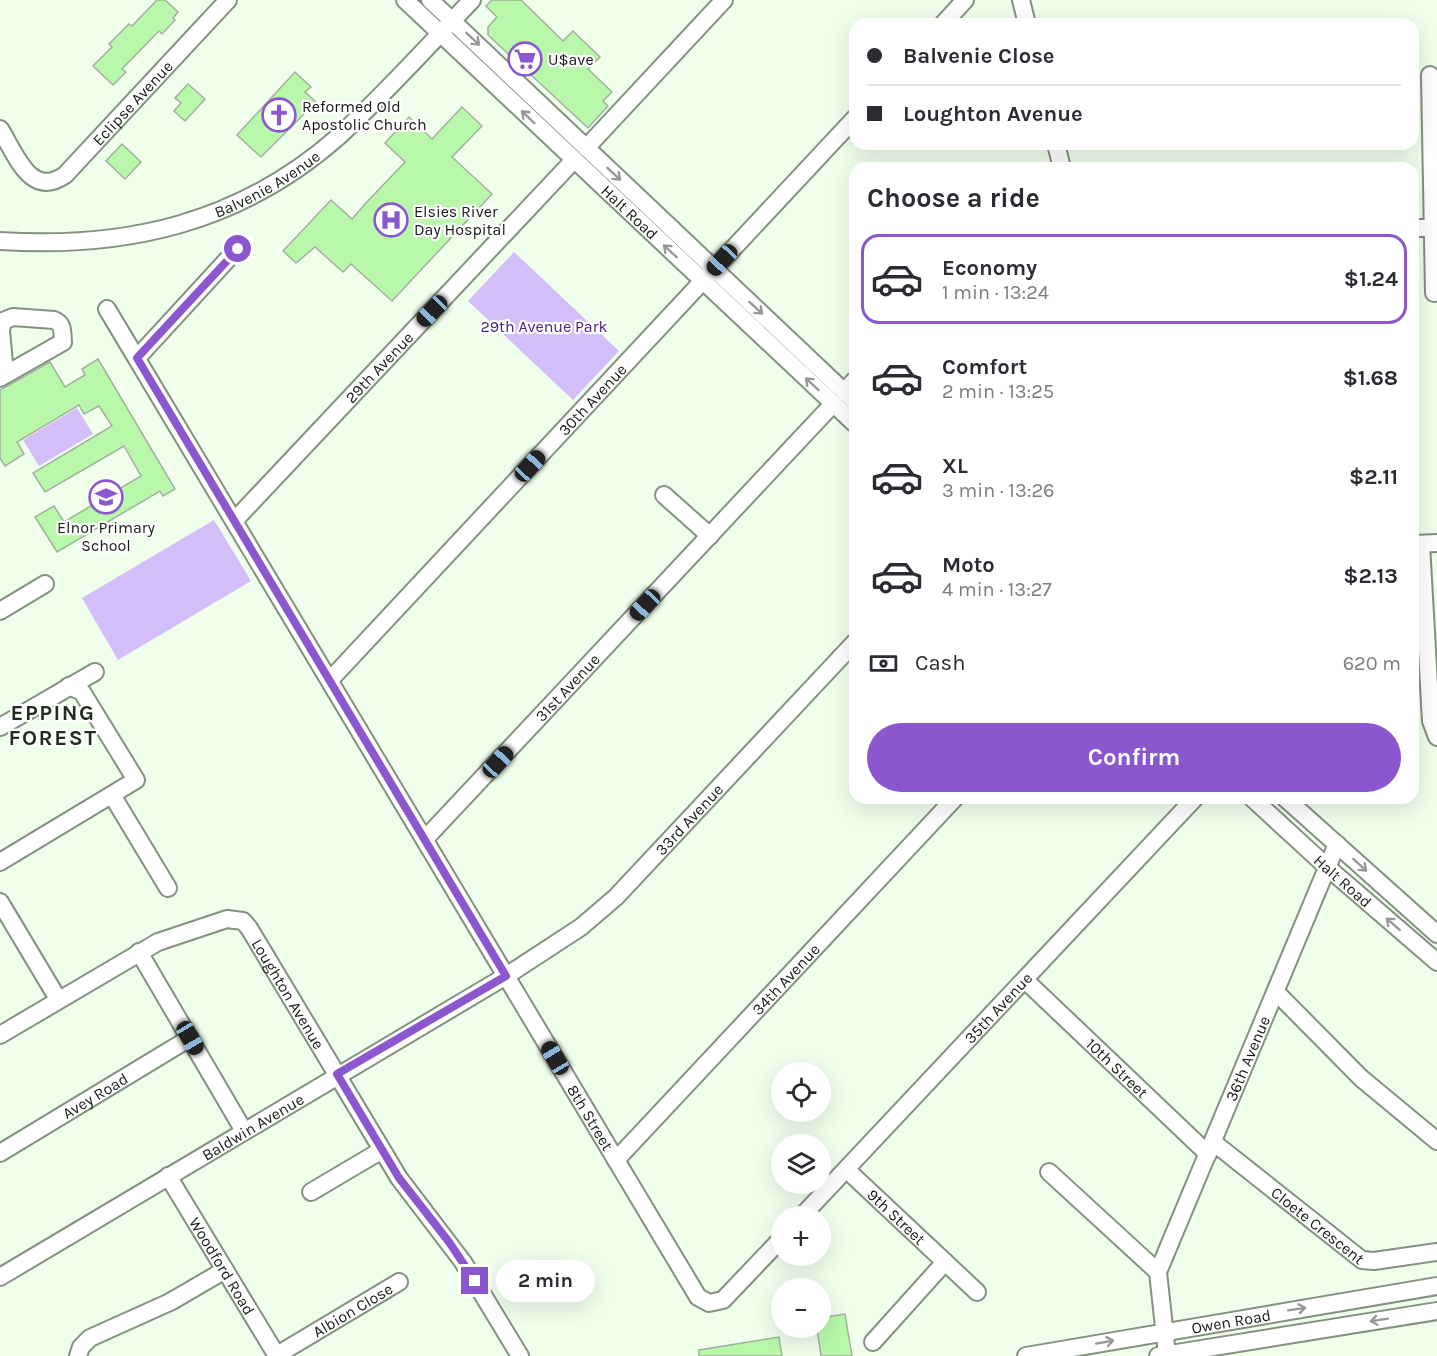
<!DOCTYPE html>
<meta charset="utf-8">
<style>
:root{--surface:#fff;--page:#f7f7f7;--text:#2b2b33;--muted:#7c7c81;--line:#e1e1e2;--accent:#8b57cf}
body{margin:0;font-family:Karla,sans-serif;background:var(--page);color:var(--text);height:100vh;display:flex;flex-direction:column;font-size:22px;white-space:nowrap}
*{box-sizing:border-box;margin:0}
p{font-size:20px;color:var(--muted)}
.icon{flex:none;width:33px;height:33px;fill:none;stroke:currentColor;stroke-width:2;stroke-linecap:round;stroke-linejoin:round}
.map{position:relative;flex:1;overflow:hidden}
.panel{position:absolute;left:849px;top:162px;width:570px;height:642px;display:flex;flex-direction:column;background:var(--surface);border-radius:18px;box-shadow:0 6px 24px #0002}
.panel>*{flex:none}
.guide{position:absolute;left:849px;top:18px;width:570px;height:132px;border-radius:18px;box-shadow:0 6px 24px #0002;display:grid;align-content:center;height:132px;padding:0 18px;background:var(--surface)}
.fabs{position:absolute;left:771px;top:1062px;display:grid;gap:12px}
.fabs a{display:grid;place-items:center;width:60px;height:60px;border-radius:50%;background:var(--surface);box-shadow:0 6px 24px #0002;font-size:30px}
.end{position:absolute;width:27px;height:27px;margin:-14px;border:8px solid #8b57cf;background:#fff;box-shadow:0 0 0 3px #fff}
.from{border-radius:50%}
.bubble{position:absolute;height:42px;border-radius:21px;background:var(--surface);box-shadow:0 6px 24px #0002;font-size:20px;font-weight:700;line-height:42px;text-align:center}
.car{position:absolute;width:18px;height:36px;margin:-18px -9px;border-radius:8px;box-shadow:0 0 4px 2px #0007;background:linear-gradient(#222 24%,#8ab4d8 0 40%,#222 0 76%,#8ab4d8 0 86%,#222 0)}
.guide b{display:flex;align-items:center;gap:21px;height:57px;font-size:22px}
.guide b+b{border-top:2px solid var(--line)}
.guide i{width:15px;height:15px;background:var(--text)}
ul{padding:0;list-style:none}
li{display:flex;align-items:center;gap:18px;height:90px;margin:0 12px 9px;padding:0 6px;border:3px solid transparent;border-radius:18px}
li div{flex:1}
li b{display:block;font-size:22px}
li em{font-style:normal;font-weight:700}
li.active{border-color:var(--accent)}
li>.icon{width:54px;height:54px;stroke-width:1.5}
h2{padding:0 18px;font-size:27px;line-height:72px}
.pay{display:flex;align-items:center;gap:15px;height:66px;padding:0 18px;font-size:22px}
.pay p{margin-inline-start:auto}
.action{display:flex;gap:12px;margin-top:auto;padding:12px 18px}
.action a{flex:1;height:69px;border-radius:36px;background:var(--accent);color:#fff;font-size:24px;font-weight:700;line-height:69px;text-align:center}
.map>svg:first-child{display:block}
</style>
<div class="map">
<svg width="1437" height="1356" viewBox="0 0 1437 1356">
<rect width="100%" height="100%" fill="#f0feec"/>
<path fill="#d3bef9" d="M514,252L619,351L573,400L468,301Z
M77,408L93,434L39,466L23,440Z
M214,520L251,581L118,660L82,598Z"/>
<path fill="#b9f8aa" stroke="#a3b09f" stroke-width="1.5" d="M157,0H165L178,12L173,18L175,20L162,34L159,31L122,69L126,72L113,85L93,66L112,47L109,44L129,24L132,26Z
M492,0H521L563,41L573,31L600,57L588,69L612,92L603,101L608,106L588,128L488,35V27L497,17L486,6Z
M295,72L311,87L305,92L316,102L261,157L237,135Z
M188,84L205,99L185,121L174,111L181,103L175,98Z
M462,107L482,126L452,157L492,194L392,301L351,264L343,272L315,247L296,263L283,251L331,200L352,219L366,203L405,162L385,143L409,117L432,139Z
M122,144L141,162L125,179L106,161Z
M98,359L175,489L163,496L160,491L57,552L35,517L54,506L64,522L141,476L124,446L45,492L33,473L112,426L99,406L84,414L79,405L17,442L24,454L5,466L0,458V390L50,362L65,387L85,375L82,369Z
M845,1314L852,1356H821L817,1329L820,1328V1318Z
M779,1337L782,1356H699V1350Z"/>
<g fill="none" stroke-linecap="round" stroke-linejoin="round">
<defs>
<g id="minor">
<path id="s1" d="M405,0L855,424"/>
<path d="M430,0L855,402"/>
<path d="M1021,0L1027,24"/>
<path d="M943,24L965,0"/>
<path d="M1430,75L1434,293"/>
<path id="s2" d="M0,129C16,154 30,199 65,175L228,0"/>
<path d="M1056,144L1062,168"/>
<path d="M586,148L724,0"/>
<path d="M1413,228H1437"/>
<path id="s3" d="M0,241C127,249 240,223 338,137C385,94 428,46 472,0"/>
<path id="s4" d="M107,309L698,1297L709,1303L723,1300L782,1238"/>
<path d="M137,358L238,248"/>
<path d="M0,378L5,375L63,342C62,332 64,324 54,320L13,317L3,321L1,330L5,375"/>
<path d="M844,392L855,380"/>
<path d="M664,495L710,536"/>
<path id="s5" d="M235,520L573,161"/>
<path d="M1413,544L1437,543"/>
<path d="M1421,544L1431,721L1437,737"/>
<path d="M0,611L45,584"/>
<path id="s6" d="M330,680L855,118"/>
<path d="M0,727L95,672"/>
<path d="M112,795L168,888"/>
<path id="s7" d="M1252,798L1327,867L1437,962"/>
<path d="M1285,798L1437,934"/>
<path id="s8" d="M425,839L833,404"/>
<path d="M0,862L136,780L82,692L69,686"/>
<path d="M0,902L58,999"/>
<path d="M139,952L244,1131"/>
<path id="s9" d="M1026,981L1208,1154"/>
<path d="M1276,992L1361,1078L1437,1141"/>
<path id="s10" d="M0,1035L158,942L227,919L243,921L249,928L399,1178L463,1262L520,1356"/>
<path id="s11" d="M1213,1142L1362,1260L1374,1261L1437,1252"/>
<path id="s12" d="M0,1153L190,1038"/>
<path id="s13" d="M616,1160L955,798"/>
<path id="s14" d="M847,1170L977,1292"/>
<path d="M1049,1172L1158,1272"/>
<path id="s15" d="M168,1176L277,1356"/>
<path d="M311,1192L382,1150"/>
<path id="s16" d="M802,1216L1195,798"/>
<path id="s17" d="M0,1277L506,976L581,927L616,897L855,642"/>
<path d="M873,1342L945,1262"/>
<path id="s18" d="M277,1355L399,1282"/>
<path id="s19" d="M1167,1355L1158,1272L1337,844"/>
<path d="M78,1356L81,1347L90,1338L170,1302L225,1270"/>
<path id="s20" d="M1026,1356L1437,1286"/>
<path d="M1158,1356L1437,1311"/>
</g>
</defs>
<use href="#minor" stroke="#849181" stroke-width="20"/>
<use href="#minor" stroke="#fff" stroke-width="16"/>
</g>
<defs><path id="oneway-shaft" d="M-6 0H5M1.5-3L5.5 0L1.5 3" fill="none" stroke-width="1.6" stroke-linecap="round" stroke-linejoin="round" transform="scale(1.5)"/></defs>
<g stroke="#969896">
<use href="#oneway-shaft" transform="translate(473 39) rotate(43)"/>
<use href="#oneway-shaft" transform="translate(528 117) rotate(-136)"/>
<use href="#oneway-shaft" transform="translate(614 174) rotate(43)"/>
<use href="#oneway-shaft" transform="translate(670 251) rotate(-137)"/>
<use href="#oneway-shaft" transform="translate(756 308) rotate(43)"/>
<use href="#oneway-shaft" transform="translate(812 384) rotate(-137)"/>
<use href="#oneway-shaft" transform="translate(1360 865) rotate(42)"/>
<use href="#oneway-shaft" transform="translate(1393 924) rotate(-139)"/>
<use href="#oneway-shaft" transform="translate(1297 1309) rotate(-9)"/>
<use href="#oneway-shaft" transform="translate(1379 1320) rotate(171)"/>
<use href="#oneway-shaft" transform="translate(1105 1342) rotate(-10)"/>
</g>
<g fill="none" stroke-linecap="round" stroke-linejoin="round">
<path stroke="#8b57cf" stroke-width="8" d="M238,249L137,358L506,976L337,1074L399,1178L449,1242L475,1281"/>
</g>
<defs>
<symbol id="supermarket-ring" viewBox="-11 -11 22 22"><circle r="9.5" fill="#fff" stroke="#8b57cf" stroke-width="1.5"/><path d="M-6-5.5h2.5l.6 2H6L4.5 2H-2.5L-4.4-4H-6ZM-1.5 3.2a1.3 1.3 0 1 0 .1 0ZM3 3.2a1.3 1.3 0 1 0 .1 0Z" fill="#8b57cf"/></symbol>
<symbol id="church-ring" viewBox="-11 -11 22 22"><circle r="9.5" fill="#fff" stroke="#8b57cf" stroke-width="1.5"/><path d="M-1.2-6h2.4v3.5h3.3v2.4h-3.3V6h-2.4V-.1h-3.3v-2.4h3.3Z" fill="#8b57cf"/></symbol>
<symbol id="hospital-ring" viewBox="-11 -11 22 22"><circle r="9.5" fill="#fff" stroke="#8b57cf" stroke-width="1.5"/><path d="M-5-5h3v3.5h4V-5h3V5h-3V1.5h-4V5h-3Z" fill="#8b57cf"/></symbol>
<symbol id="school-ring" viewBox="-11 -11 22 22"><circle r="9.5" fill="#fff" stroke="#8b57cf" stroke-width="1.5"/><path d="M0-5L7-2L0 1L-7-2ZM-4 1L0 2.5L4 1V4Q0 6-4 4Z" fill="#8b57cf"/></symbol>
</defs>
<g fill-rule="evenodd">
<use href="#supermarket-ring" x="506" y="40" width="38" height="38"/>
<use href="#church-ring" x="260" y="96" width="38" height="38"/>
<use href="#hospital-ring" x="372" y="201" width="38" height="38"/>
<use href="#school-ring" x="87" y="478" width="38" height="38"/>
</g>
<g text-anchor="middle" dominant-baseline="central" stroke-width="4.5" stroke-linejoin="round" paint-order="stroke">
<g font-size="16" fill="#161b15" stroke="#fff" text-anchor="start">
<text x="548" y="59">U$ave</text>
<text x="302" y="106">Reformed Old<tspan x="302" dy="18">Apostolic Church</tspan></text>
<text x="414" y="211">Elsies River<tspan x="414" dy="18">Day Hospital</tspan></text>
<text x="106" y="527" text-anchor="middle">Elnor Primary<tspan x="106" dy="18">School</tspan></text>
</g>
<g font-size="16" fill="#161b15" stroke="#fff">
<text stroke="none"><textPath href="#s2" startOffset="192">Eclipse Avenue</textPath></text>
<text stroke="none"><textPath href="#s3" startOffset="278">Balvenie Avenue</textPath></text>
<text stroke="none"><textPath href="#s1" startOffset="309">Halt Road</textPath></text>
<text stroke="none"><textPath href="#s5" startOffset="210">29th Avenue</textPath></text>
<text stroke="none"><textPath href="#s6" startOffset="384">30th Avenue</textPath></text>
<text stroke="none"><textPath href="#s8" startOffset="208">31st Avenue</textPath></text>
<text stroke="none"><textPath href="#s17" startOffset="831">33rd Avenue</textPath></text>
<text stroke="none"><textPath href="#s7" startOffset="123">Halt Road</textPath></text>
<text stroke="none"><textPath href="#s13" startOffset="248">34th Avenue</textPath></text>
<text stroke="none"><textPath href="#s10" startOffset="358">Loughton Avenue</textPath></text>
<text stroke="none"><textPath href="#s16" startOffset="286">35th Avenue</textPath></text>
<text stroke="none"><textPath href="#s19" startOffset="315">36th Avenue</textPath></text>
<text stroke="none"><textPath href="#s9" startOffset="126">10th Street</textPath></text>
<text stroke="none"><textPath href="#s12" startOffset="111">Avey Road</textPath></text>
<text stroke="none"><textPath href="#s4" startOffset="942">8th Street</textPath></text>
<text stroke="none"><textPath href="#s17" startOffset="294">Baldwin Avenue</textPath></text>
<text stroke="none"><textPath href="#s14" startOffset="68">9th Street</textPath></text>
<text stroke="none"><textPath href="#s11" startOffset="134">Cloete Crescent</textPath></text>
<text stroke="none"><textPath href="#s15" startOffset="105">Woodford Road</textPath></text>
<text stroke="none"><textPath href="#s18" startOffset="88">Albion Close</textPath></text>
<text stroke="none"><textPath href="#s20" startOffset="208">Owen Road</textPath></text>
</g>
<g font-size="16" fill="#4e2080" stroke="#fff">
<text x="544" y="326">29th Avenue Park</text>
</g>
<g font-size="22" font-weight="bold" letter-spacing="1.5" fill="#222d1f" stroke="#fff">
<text x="53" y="713">EPPING<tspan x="53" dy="25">FOREST</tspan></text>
</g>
</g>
</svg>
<div class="fabs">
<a><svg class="icon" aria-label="locate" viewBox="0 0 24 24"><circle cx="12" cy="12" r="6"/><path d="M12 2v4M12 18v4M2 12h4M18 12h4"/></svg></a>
<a><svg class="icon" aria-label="layers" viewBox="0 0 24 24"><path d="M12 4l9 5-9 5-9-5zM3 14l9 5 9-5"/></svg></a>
<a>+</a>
<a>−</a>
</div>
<i class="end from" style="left:238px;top:249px"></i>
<i class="end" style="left:475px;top:1281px"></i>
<div class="bubble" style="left:496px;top:1260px;width:99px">2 min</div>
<i class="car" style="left:722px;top:260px;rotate:223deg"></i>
<i class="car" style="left:432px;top:311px;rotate:224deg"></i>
<i class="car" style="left:530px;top:466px;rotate:43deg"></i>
<i class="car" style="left:645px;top:605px;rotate:223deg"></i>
<i class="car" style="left:498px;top:762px;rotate:43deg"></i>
<i class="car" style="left:190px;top:1038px;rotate:150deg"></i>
<i class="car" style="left:555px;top:1058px;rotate:329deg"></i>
<div class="guide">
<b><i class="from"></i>Balvenie Close</b>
<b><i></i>Loughton Avenue</b>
</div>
<section class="panel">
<h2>Choose a ride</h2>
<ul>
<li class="active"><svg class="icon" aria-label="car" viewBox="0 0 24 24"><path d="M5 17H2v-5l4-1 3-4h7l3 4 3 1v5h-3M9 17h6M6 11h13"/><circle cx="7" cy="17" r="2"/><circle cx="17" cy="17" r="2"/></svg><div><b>Economy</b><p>1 min · 13:24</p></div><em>$1.24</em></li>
<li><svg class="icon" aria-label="car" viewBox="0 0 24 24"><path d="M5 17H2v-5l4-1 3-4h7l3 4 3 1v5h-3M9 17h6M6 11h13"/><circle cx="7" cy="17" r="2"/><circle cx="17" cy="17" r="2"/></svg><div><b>Comfort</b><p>2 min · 13:25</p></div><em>$1.68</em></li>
<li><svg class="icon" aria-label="car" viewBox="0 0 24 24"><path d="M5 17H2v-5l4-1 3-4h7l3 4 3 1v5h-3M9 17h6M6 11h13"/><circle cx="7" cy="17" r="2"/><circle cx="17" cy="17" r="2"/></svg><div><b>XL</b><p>3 min · 13:26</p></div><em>$2.11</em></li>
<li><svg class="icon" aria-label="car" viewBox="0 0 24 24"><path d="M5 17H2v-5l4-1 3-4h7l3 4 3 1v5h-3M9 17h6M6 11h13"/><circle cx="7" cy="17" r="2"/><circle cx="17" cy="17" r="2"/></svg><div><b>Moto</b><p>4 min · 13:27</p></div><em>$2.13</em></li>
</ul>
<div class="pay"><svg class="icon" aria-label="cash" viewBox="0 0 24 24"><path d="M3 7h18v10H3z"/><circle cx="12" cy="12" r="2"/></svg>Cash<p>620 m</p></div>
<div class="action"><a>Confirm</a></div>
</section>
</div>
